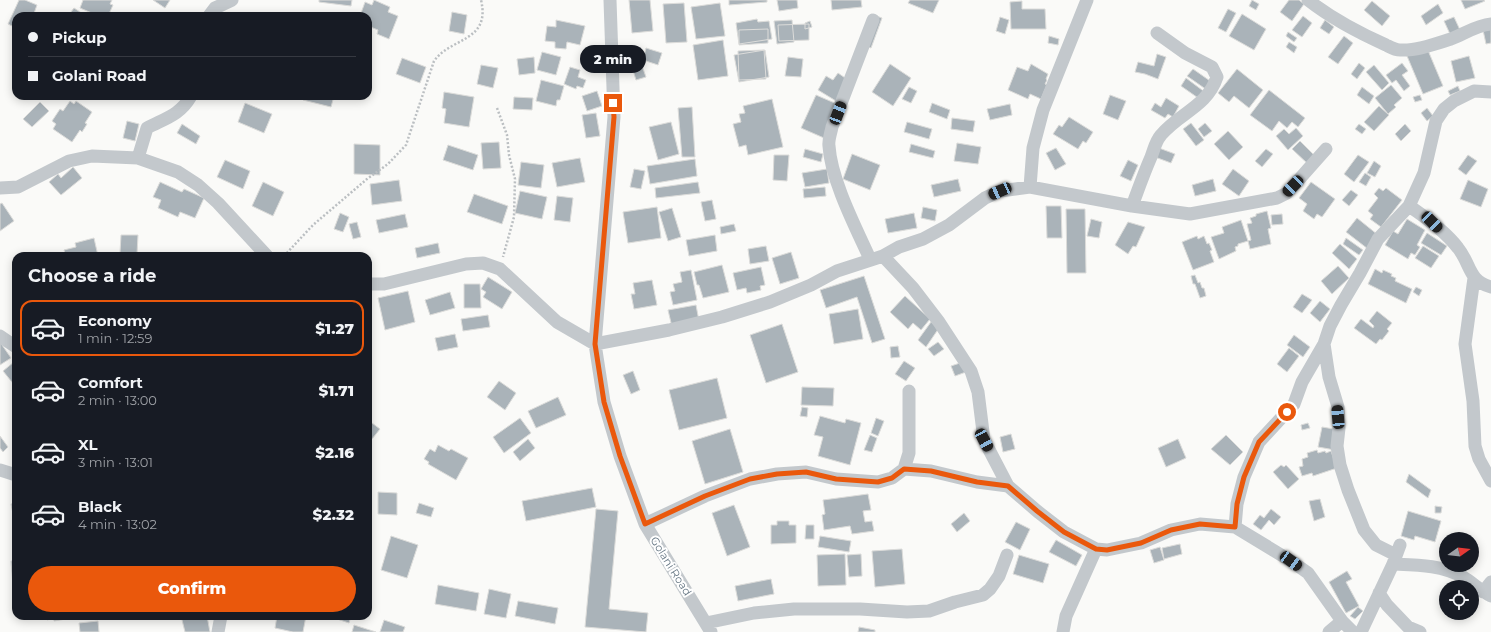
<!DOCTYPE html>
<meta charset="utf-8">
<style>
:root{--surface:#171b24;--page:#242831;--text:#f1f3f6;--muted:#9ea1a6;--line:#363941;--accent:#ea580c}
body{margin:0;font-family:Montserrat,sans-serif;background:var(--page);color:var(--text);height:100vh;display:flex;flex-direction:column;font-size:15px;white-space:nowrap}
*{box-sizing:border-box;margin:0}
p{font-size:13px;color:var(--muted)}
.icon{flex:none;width:22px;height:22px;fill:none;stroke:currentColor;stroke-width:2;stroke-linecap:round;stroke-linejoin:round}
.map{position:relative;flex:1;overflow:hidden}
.panel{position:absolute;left:12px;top:252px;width:360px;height:368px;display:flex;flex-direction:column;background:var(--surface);border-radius:12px;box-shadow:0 2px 10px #0003}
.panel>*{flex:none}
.top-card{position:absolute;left:12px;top:12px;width:360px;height:88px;border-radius:12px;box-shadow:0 2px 10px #0003;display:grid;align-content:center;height:88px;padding:0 16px;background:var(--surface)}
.needle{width:26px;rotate:76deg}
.buttons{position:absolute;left:1439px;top:532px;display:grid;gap:8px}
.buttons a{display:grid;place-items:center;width:40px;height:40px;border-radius:50%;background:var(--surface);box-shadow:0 2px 10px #0003;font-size:20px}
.end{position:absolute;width:18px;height:18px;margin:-9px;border:5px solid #ea580c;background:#fff;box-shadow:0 0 0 2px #fff}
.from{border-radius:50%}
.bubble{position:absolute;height:28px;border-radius:14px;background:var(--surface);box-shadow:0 2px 10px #0003;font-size:13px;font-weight:800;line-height:28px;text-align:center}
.car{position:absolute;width:12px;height:24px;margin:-12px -6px;border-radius:5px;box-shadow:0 0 3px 1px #0007;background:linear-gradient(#222 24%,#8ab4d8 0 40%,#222 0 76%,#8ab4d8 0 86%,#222 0)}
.top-card b{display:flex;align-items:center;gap:14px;height:38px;font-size:15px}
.top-card b+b{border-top:1px solid var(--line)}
.top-card i{width:10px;height:10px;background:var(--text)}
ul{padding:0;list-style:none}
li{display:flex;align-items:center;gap:12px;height:56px;margin:0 8px 6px;padding:0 8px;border:2px solid transparent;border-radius:12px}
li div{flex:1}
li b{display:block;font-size:15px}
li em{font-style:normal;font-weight:800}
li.selected{border-color:var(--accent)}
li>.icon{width:36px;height:36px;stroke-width:1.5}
h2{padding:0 16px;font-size:18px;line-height:48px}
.primary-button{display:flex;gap:8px;margin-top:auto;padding:8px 16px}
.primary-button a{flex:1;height:46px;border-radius:24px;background:var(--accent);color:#fff;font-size:16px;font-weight:800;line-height:46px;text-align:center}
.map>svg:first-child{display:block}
</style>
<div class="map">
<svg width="1491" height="632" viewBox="0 0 1491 632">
<rect width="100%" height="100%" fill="#fafaf8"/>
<path fill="#aab3b9" stroke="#dcdcda" d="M19,0H25L37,5L33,16H16V28L8,24Z
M83,0H112L110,4L113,5L108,16H99L80,8Z
M153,0H170L165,8Z
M319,0H352L351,6L319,2Z
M374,0L390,7L388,12L398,16L389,39L377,34L378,30L368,26V27V16H360L365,2L372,5Z
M629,0H650L653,31L632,33Z
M729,0H767V2L729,5Z
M777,0H797L798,8L779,11Z
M831,0H861L862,7L832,10Z
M910,0H939L933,13L908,3Z
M1252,0L1259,4L1256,10L1249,6Z
M1289,0H1299L1304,4L1292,21L1280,12Z
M1461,0H1484L1485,1L1465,9Z
M1022,1V9H1045L1046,29H1011L1010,2Z
M1372,1L1390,16L1382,26L1364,10Z
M684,3L687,42L666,43L663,4Z
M720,3L725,36L696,39L691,7Z
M1438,4L1443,13L1426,25L1421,16Z
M74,8L83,14L82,16H68Z
M1228,9L1236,13L1226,32L1218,28Z
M452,12L467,15L464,34L449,31Z
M871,14L882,18L871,48L860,44Z
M1242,14L1266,29L1254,50L1229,36Z
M1303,16L1312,23L1302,37L1292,30Z
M1000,17L1009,20L1005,34L996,31Z
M1454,17L1460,30L1450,34L1444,21Z
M757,19L758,22L769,21L772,39L739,44L736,23Z
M556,20L585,26L580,45L567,42L566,49L555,48V42L545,41L547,26L556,27Z
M792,20L794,42L777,44L774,21Z
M1325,20L1334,27L1329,34L1320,28Z
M810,21L812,27L805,29V23Z
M809,24V40L779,41L778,25Z
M768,29V43L739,45V30Z
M1491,29V43L1486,44L1483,30Z
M1288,32L1297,38L1294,42L1286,36Z
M1049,36L1059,39L1058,45L1048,43Z
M1344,36L1353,43L1338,64L1328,57Z
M723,40L728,76L698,80L693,45Z
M1289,42L1297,47L1294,53L1286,47Z
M646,48L662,53L658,65L643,60Z
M1427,48L1443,86L1423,94L1407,56Z
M764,50L766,79L739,80L738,51Z
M765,50L769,77L739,82L734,55Z
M542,52L561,57L556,75L537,70Z
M1157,54L1166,57L1158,79L1145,74L1135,72L1138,62L1154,66Z
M1469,56L1475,78L1456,82L1451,61Z
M534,57L535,73L519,75L517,59Z
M788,57L803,59L801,77L785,76Z
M402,58L426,67L420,83L396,74Z
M641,63L646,77L636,80L632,67Z
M1359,63L1365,68L1357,79L1351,74Z
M1402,63L1408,71L1402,75L1410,86L1404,91L1396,80L1392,83L1386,75Z
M890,64L911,78L893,106L872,92Z
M1031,64L1048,74L1046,79L1047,80L1045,84L1047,85L1041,99L1030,94L1028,99L1008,90L1017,67L1028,71Z
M481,65L498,68L493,88L477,84Z
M1374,65L1389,83L1382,90L1366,72Z
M570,67L580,70L578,77L586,80L583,88L577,86L576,89L564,84Z
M1193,69L1213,83L1207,90L1187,76Z
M1237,69L1263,90L1249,108L1234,96L1229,102L1218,93Z
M838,73L848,80L836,101L818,90L826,76L833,80Z
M1186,78L1206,93L1201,100L1181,86Z
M541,80L564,86L560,100H557L556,106L536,101Z
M1391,85L1402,98L1394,105L1396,107L1388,114L1375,98Z
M1458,86L1460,91L1450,95L1448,91Z
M909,87L917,91L911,103L902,99Z
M1362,87L1374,96L1369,104L1357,95Z
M1269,90L1305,118L1298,127L1292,122L1287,128L1279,121L1272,131L1250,115Z
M597,91L602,106L587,111L582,96Z
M444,92L474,97L469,127L444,123L446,109L442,108Z
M816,95L837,104L824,138L801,128Z
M1110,95L1126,101L1118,120L1103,114Z
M1420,95L1422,100L1415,102L1413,97Z
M304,96H334L331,107L303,100Z
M514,97L533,98L532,110L513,109Z
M1166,98L1179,106L1173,117L1168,114L1165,118L1151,110L1155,103L1161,107Z
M772,99L783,147L748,155L746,145L739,147L733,124L741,122L739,114L745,113L743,106Z
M70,101L74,104L76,101L92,112L85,123L87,124L82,132L80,130L72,142L53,129L56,124L52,121L60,109L63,111Z
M40,102L49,111L32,127L23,119Z
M245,103L272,114L264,133L238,122Z
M932,103L950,110L947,119L929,112Z
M1010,104L1012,115L990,120L987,109Z
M1379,106L1389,115L1374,131L1364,122Z
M692,107L695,157H682L678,108Z
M1427,108L1433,116L1427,121L1421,113Z
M596,113L600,136L586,138L582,115Z
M1069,117L1093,132L1086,143L1083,141L1078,149L1053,134L1059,125L1062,127Z
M952,118L975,121L973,132L951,129Z
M127,121L139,124L135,141L123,138Z
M671,122L679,154L658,160L649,127Z
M907,122L932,129L929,139L904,132Z
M1191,123L1204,140L1196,146L1183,129Z
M1205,123L1212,131L1204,137L1198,129Z
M182,124L200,136L196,144L177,133Z
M1359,124L1366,129L1362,134L1355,129Z
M1405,124L1411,131L1401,141L1395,134Z
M1296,128L1303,136L1288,150L1276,136L1284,129L1289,134Z
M1228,131L1243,147L1229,160L1214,144Z
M1300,141L1317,158L1309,165L1292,149Z
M499,142L501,168L483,169L481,143Z
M957,143L981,147L978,164L954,161Z
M354,144L380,145V175L354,174Z
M911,144L935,151L933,158L909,152Z
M448,145L478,155L473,170L443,160Z
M1056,148L1066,164L1055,170L1046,153Z
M1159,148L1175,154L1171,163L1155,157Z
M805,149L823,154L821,162L803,157Z
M1266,149L1273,154L1262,167L1255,161Z
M852,154L880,165L870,190L843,179Z
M774,155H789L787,181L773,180Z
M1358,155L1369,162L1354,182L1344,174Z
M1468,155L1477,161L1466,175L1458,169Z
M580,158L585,182L557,187L552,163Z
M695,159L697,176L650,184L647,166Z
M225,160L250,171L243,189L217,177Z
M1128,160L1138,165L1131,181L1120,176Z
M1374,161L1381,166L1375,177L1367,173Z
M521,162L544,165L541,188L518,185Z
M73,167L82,178L61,195L49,182L58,174L61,178Z
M634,169L645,171L641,189L630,187Z
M827,169L829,183L805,187L802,173Z
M1233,169L1249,181L1239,196L1222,184Z
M1365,173L1371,177L1366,186L1359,182Z
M958,179L961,191L934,197L931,185Z
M1213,179L1216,191L1195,196L1192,185Z
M399,180L402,201L372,205L370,184Z
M1468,180L1488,189L1481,207L1460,199Z
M160,182L182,192L184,189L204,198L195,218L180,212L178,217L158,208L161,200L153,197Z
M263,182L284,192L273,216L252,206Z
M698,182L700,193L656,198L655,188Z
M1311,182L1335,199L1322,217L1317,214L1314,219L1303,211L1307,204L1299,198Z
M825,187L826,196L804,198L803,189Z
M1379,188L1383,191L1386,188L1402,200L1381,227L1370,219L1373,215L1368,211L1378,198L1374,194Z
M1351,190L1358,195L1349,206L1342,200Z
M520,191L547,197L542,219L515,213Z
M474,194L508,206L502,224L467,212Z
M557,196L573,198L570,222L554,220Z
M712,200L716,219L705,221L701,202Z
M2,203L14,221L0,231V204Z
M1046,206H1061L1062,238H1047Z
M657,207L661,238L628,243L623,212Z
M923,207L937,210L935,221L921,218Z
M672,208L681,237L668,241L659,212Z
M1066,209H1085L1086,273H1067Z
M1267,211L1271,228L1268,229L1271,244L1250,249L1248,241L1251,240L1247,224L1252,223L1250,218L1256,216V214Z
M340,213L349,217L343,232L334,229Z
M914,213L917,228L888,233L885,219Z
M405,214L408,227L379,233L376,220Z
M1282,214L1283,224L1272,225L1271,215Z
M1357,218L1378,235L1368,249L1346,232Z
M1091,219L1102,222L1099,238L1087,236Z
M1407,219L1425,230L1417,245L1420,247L1415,255L1411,253L1408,259L1385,245L1393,231L1398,234Z
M1241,220L1248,241L1238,244V246L1235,247L1236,251L1219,259L1211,237L1224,233L1222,227Z
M357,222L361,237L353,239L349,224Z
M1128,222L1145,227L1136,247L1133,246L1128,254L1115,245Z
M734,224L736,231L721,234L720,227Z
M1427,233L1447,246L1441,255L1421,243Z
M121,235H138L137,254L120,253Z
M715,235L717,251L689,256L686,240Z
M1197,236L1198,239L1204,236L1207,244L1209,243L1212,250L1210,251L1214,262L1193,270L1182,242Z
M94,238L98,256H66L64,250L76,247L75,243Z
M1346,238L1363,250L1359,255L1343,244Z
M438,243L440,253L417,258L415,248Z
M1340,244L1357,259L1349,269L1332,253Z
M766,246L769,261L750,264L748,249Z
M1423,246L1439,256L1431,268L1415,258Z
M791,252L799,278L780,284L772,258Z
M722,265L729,292L703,298L699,285H697L694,272Z
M1338,266L1349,278L1332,294L1321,281Z
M761,267L765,285L760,286L761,290L747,293L746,288L737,290L733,273Z
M1375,269L1382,273L1383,270L1392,274L1391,276L1396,278L1395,281L1412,289L1406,303L1368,284Z
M691,270L697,300L673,305L670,292L675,291L673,284L682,282L680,272Z
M1195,275L1198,283L1200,282L1202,288H1204L1206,296L1200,298L1195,284H1193L1191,276Z
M864,276L885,339L872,343L857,297L826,308L820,290Z
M488,277L512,292L502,309L483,297L486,292L481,289Z
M652,280L657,305L634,309L631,294H635L633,283Z
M464,284H480L481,308H464Z
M1416,287L1422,290L1419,296L1413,292Z
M408,291L415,322L385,330L378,298Z
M450,292L455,308L430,315L425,300Z
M1302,294L1312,300L1302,313L1293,307Z
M905,296L930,319L921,330L913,323L908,329L890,312Z
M1320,301L1330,309L1320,322L1310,313Z
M696,305L699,321L672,327L668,310Z
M858,309L863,339L834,344L829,314Z
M1377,311L1392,323L1387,329L1389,331L1382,340L1380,339L1376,344L1354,328L1361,319L1373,328L1374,326L1369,321Z
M488,315L490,327L463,331L461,319Z
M931,322L939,328L926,347L918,340Z
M782,324L798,372L766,383L750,335Z
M455,334L458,347L438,351L435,338Z
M1294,335L1310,347L1303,357L1287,345Z
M0,342L11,358L0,365Z
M938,342L944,349L934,356L928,349Z
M898,346L900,357L891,358L890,347Z
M1289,348L1299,356L1287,372L1277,364Z
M904,361L915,368L906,381L895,374Z
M14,362L16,365V387L3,371Z
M963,362L966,372L955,376L951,366Z
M633,371L640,390L631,394L623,375Z
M717,378L727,418L679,430L669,390Z
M499,381L516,393L505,410L487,397Z
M802,387L834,388L833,406L801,405Z
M558,397L566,415L536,428L528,411Z
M802,407L808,408L807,417L800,416Z
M820,416L845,423L846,419L861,423L850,465L818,456L823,437L814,435Z
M520,418L531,433L504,453L493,437Z
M876,418L884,421L878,436L871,433Z
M368,420L380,429L368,444Z
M1308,423L1310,428L1302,430L1301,425Z
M1322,427L1340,430L1335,450L1318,447Z
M730,429L743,472L705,484L692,441Z
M1011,434L1015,449L1003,452L1000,437Z
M870,435L877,438L872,452L864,450Z
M1226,435L1243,452L1230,465L1211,449Z
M0,436L8,447L3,452L0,448Z
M528,439L535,448L520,461L513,452Z
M1178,439L1186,458L1166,467L1158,448Z
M438,445L449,451L451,449L468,458L456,480L428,464L429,462L424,459L430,449L435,452Z
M1317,450L1318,453L1325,451L1326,453L1331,451L1337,468L1313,476L1312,473L1302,476L1299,467L1303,466L1302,459L1308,457L1307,453Z
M1281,465L1284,467L1286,465L1299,479L1288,489L1273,472Z
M1409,474L1431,490L1428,498L1406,482Z
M592,488L596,507L526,521L522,501Z
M378,492L397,493V515L378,514Z
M868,494L871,510L863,511L865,522L872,521L874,531L852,534L850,526L824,530L822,515L825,514L823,500Z
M1320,499L1325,517L1314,521L1309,501Z
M16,503V513L13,514L11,504Z
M419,503L434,508L431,517L416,513Z
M734,505L750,547L727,556L712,513Z
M1435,506L1442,507L1441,513H1435Z
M596,509L618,511L609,609L648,613L646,632L585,627Z
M1271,509L1281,517L1274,525L1269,520L1261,530L1253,524L1260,515L1264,518Z
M1408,511L1441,521L1435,542L1415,536L1414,540L1401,536Z
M964,513L970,521L957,532L951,524Z
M777,521H789V525H796V543L771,544V525H777Z
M1016,522L1030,529L1020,550L1005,542Z
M806,525H814V539H805Z
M391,536L418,545L407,578L381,570Z
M820,536L851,541L849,552L818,547Z
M1056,540L1082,555L1076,566L1049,552Z
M1180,544L1182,554L1164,559L1162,548Z
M1160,547L1164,560L1154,563L1150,550Z
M902,549L905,584L875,587L872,551Z
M845,554L846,585L818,586L817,555Z
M861,554L862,576L849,577L847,555Z
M1019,555L1049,564L1043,583L1013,574Z
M11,561H16V586H13Z
M1347,571L1352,579L1346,582L1359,606L1346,613L1329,582Z
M771,579L774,594L738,601L735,586Z
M438,585L479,593L476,611L435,604Z
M489,589L511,594L506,618L484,614Z
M518,601L558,608L555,624L515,616Z
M1358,607L1363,611L1355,619L1350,616Z
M46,616H71L72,618L54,621V618L47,620Z
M181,616H207L210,632H185Z
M277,616H306L303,632H293L275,628Z
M335,616H351L349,623L334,618Z
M384,620L405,627L403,632H380Z
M98,621L99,632H80L79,623Z
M354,625L376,632H352Z
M859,627L875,630V632H858Z"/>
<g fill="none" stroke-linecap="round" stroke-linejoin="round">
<path stroke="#bbbfc2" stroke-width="2.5" stroke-dasharray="2 2" stroke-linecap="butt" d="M497,108L507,135L509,155L515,179L514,217L503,257
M284,256L313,225L367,179L388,164L406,145L434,61C451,37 491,42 481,0"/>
<path stroke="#c3c8cc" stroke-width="13" d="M610,0L614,117L595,344L604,402L620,456L645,524L711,632
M1308,0C1331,18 1359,33 1386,45C1390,47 1395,50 1400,50C1416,51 1435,44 1451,39C1464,34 1477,25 1491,24
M209,16L215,8L232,0
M138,158L147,128C166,118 180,115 191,96
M1030,187L1033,148L1043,110L1087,0
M0,188L18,187L69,161L92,156L138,158L178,172L198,185L218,203L267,256
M1132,206C1138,190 1144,173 1151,157C1154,150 1155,142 1161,135C1179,113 1207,107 1217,77L1212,67L1185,53L1157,33
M1409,206C1427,218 1445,231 1458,248C1471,264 1468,281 1491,287
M883,256L913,288L939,322L971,371L978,392L984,440L1008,486L1037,511L1064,532L1096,549L1107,550L1141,543L1171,530L1200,524L1235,527L1291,561L1308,573L1342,621L1353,632
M870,259C856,228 831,180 829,146C828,140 831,133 832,127L873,20
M1474,278L1465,344L1473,401L1475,446L1479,459L1491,481
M368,284H384L466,264L483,263L500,269L557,322L595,344L669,330L722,317L770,302L811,285L837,271L883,256L899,247L923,239L949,225L985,198L1000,191L1030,187L1132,206L1190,214L1277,198L1287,193L1326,149
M0,336L16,347
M904,469L931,471L977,482L1008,486
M0,470L16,475
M645,524L705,496L750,479L777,474L806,472L836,479L878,482L892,478L904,469L909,453V391
M1235,527L1237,504L1244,477L1259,442L1294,404L1302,382L1324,344
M1396,555L1376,545L1364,530L1348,490L1340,465L1337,446L1339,428L1338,407L1329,377L1324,344L1330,326L1341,305L1360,273L1378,239L1409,206L1424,173L1436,121L1444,109L1454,101L1474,91L1491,92
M1393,564C1417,565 1442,565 1463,577C1473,583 1481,591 1491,596
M1483,592L1491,582
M1379,593L1387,605L1408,627L1420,632
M706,623L754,613L794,609H860L907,612L929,611L955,602L983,595L990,589L999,576L1007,555
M218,632L221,616
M1063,632L1066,616L1096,549
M1329,632L1342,621
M1361,632L1393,564L1400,545"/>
</g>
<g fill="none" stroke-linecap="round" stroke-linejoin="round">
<path stroke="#ea580c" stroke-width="5" d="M613,103L614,117L595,344L604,402L620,456L645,524L705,496L750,479L777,474L806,472L836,479L878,482L892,478L904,469L931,471L977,482L1008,486L1037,511L1064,532L1096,549L1107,550L1141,543L1171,530L1200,524L1235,527L1237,504L1244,477L1259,442L1287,412"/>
</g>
<g text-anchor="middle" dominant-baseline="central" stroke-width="4" stroke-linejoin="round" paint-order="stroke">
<g font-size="11" fill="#657683" stroke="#fff">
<text transform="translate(671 566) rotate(58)">Golani Road</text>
</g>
</g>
</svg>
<div class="buttons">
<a><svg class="needle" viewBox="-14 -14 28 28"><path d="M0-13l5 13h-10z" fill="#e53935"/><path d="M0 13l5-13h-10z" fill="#9ea1a6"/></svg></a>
<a><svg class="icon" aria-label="locate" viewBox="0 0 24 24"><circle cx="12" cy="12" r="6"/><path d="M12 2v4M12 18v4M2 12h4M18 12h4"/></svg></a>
</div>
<i class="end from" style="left:1287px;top:412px"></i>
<i class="end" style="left:613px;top:103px"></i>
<div class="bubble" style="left:580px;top:45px;width:66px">2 min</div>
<i class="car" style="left:838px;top:113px;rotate:21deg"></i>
<i class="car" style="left:1293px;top:186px;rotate:224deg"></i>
<i class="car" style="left:1000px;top:191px;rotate:246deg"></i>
<i class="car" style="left:1432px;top:222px;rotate:135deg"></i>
<i class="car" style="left:1338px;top:417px;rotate:355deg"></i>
<i class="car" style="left:984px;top:440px;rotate:152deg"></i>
<i class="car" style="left:1291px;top:561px;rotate:126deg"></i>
<div class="top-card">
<b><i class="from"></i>Pickup</b>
<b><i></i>Golani Road</b>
</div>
<section class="panel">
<h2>Choose a ride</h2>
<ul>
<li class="selected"><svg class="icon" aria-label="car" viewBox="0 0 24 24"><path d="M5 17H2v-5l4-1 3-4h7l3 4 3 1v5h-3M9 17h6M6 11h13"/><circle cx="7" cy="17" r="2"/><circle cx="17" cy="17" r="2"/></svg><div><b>Economy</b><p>1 min · 12:59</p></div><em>$1.27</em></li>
<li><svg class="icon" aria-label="car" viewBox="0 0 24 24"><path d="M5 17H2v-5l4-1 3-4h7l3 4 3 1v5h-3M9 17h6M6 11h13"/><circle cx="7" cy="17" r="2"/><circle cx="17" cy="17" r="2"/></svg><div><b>Comfort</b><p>2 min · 13:00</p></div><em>$1.71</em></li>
<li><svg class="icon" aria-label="car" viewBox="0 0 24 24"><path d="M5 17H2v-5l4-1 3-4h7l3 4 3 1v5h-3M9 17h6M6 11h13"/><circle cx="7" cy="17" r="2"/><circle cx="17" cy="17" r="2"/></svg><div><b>XL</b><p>3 min · 13:01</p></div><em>$2.16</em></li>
<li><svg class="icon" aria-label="car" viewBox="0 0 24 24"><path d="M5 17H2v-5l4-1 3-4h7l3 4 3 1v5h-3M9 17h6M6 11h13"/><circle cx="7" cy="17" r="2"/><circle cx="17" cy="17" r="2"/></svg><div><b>Black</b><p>4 min · 13:02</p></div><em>$2.32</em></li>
</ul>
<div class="primary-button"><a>Confirm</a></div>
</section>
</div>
